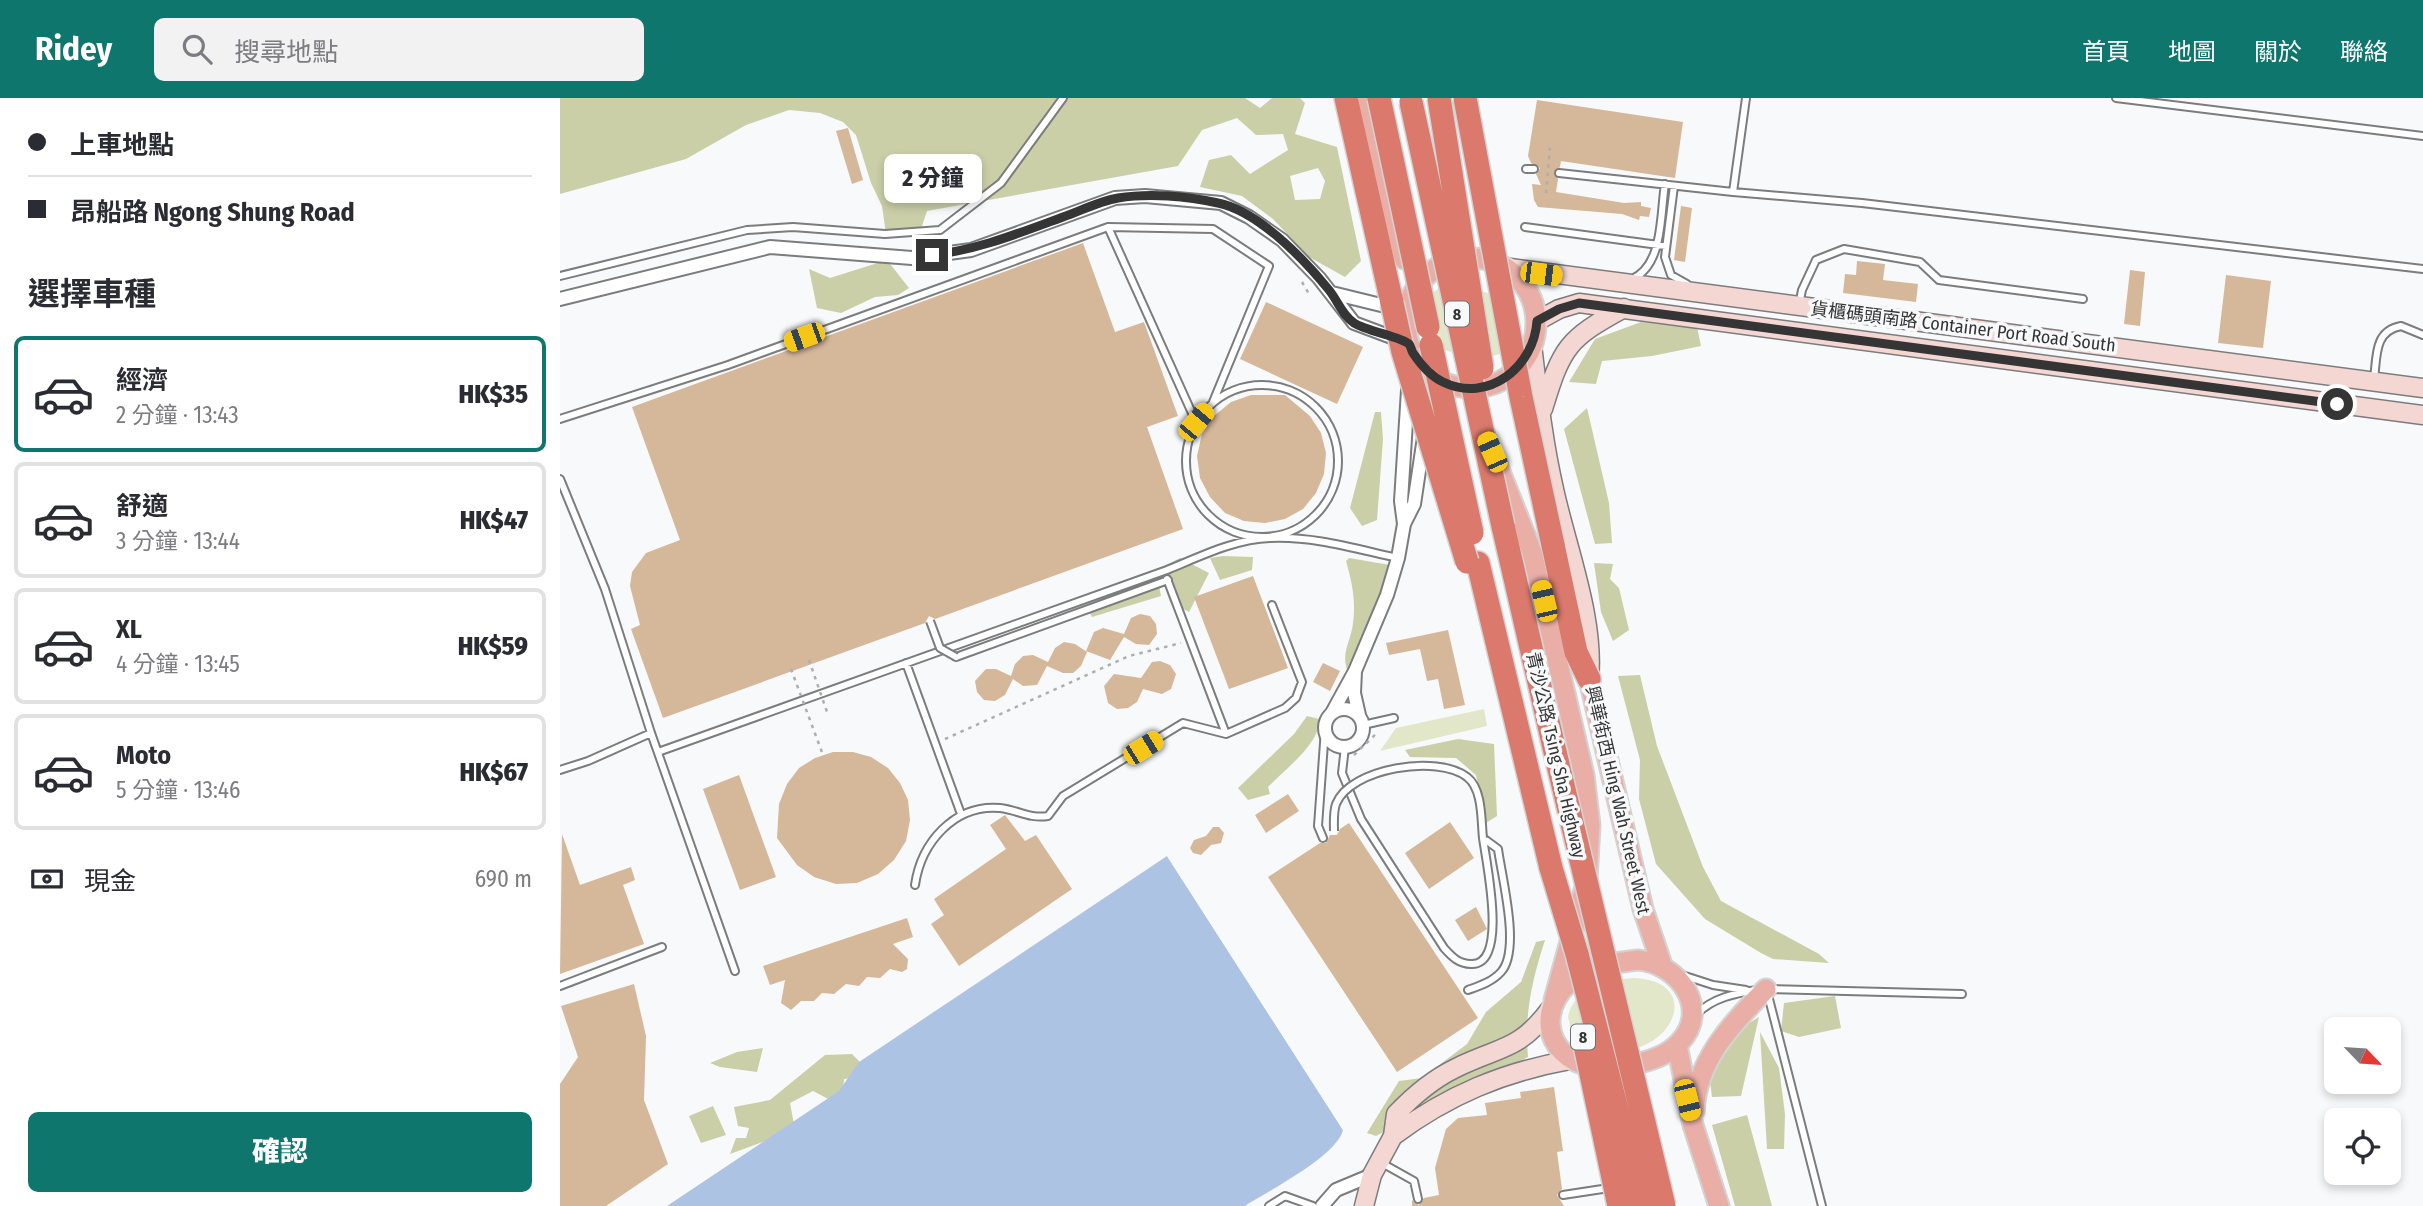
<!DOCTYPE html>
<html lang="zh-TW">
<meta charset="utf-8">
<style>
:root{--surface:#fff;--page:#f2f2f3;--text:#2b2b33;--muted:#7c7c81;--line:#e1e1e2;--accent:#0f766e}
body{margin:0;font-family:"Fira Sans Condensed","Noto Sans TC",sans-serif;background:var(--page);color:var(--text);height:100vh;display:flex;flex-direction:column;font-size:26px;white-space:nowrap}
*{box-sizing:border-box;margin:0}
p{font-size:23px;color:var(--muted)}
.icon{flex:none;width:38px;height:38px;fill:none;stroke:currentColor;stroke-width:2;stroke-linecap:round;stroke-linejoin:round}
.map{position:relative;flex:1;overflow:hidden}
.sheet{display:flex;flex-direction:column;background:var(--surface);width:560px}
.sheet>*{flex:none}
.banner{display:grid;align-content:center;height:154px;padding:0 28px;background:var(--surface)}
.needle{width:46px;rotate:115deg}
.fabs{position:absolute;left:1764px;top:919px;display:grid;gap:14px}
.fabs a{display:grid;place-items:center;width:77px;height:77px;border-radius:10px;background:var(--surface);box-shadow:0 4px 10px #0003;font-size:35px}
.end{position:absolute;width:32px;height:32px;margin:-16px;border:9px solid #353535;background:#fff;box-shadow:0 0 0 4px #fff}
.from{border-radius:50%}
.bubble{position:absolute;height:49px;border-radius:10px;background:var(--surface);box-shadow:0 4px 10px #0003;font-size:23px;font-weight:800;line-height:49px;text-align:center}
.car{position:absolute;width:21px;height:42px;margin:-21px -10px;border-radius:9px;box-shadow:0 0 5px 2px #0007;background:linear-gradient(#f5c518 24%,#345 0 40%,#f5c518 0 76%,#345 0 86%,#f5c518 0)}
.banner b{display:flex;align-items:center;gap:24px;height:66px;font-size:26px}
.banner b+b{border-top:2px solid var(--line)}
.banner i{width:18px;height:18px;background:var(--text)}
ul{padding:0;list-style:none}
li{display:flex;align-items:center;gap:21px;height:116px;margin:0 14px 10px;padding:0 14px;border:4px solid var(--line);border-radius:10px}
li div{flex:1}
li b{display:block;font-size:26px}
li em{font-style:normal;font-weight:800}
li.selected{border-color:var(--accent)}
li>.icon{width:63px;height:63px;stroke-width:1.5}
h2{padding:0 28px;font-size:32px;line-height:84px}
.pay{display:flex;align-items:center;gap:18px;height:77px;padding:0 28px;font-size:26px}
.pay p{margin-inline-start:auto}
.button{display:flex;gap:14px;margin-top:auto;padding:14px 28px}
.button a{flex:1;height:80px;border-radius:10px;background:var(--accent);color:#fff;font-size:28px;font-weight:800;line-height:80px;text-align:center}
header{display:flex;align-items:center;gap:42px;box-sizing:border-box;height:98px;padding:0 35px;background:var(--accent);color:#fff}
header strong{font-size:33px}
nav{display:flex;gap:38px;margin-inline-start:auto;font-size:24px}
.search{width:490px;height:63px;background:var(--page);display:flex;align-items:center;gap:18px;box-sizing:border-box;padding:0 24px;border-radius:10px;color:var(--muted);font-size:26px}
main{display:flex;flex:1;min-height:0}
.map>svg:first-child{display:block}
</style>
<header>
<strong>Ridey</strong>
<div class="search"><svg class="icon" aria-label="search" viewBox="0 0 24 24"><circle cx="10" cy="10" r="6"/><path d="M15 15l6 6"/></svg>搜尋地點</div>
<nav><a>首頁</a><a>地圖</a><a>關於</a><a>聯絡</a></nav>
</header>
<main>
<section class="sheet">
<div class="banner">
<b><i class="from"></i>上車地點</b>
<b><i></i>昂船路 Ngong Shung Road</b>
</div>
<h2>選擇車種</h2>
<ul>
<li class="selected"><svg class="icon" aria-label="car" viewBox="0 0 24 24"><path d="M5 17H2v-5l4-1 3-4h7l3 4 3 1v5h-3M9 17h6M6 11h13"/><circle cx="7" cy="17" r="2"/><circle cx="17" cy="17" r="2"/></svg><div><b>經濟</b><p>2 分鐘 · 13:43</p></div><em>HK$35</em></li>
<li><svg class="icon" aria-label="car" viewBox="0 0 24 24"><path d="M5 17H2v-5l4-1 3-4h7l3 4 3 1v5h-3M9 17h6M6 11h13"/><circle cx="7" cy="17" r="2"/><circle cx="17" cy="17" r="2"/></svg><div><b>舒適</b><p>3 分鐘 · 13:44</p></div><em>HK$47</em></li>
<li><svg class="icon" aria-label="car" viewBox="0 0 24 24"><path d="M5 17H2v-5l4-1 3-4h7l3 4 3 1v5h-3M9 17h6M6 11h13"/><circle cx="7" cy="17" r="2"/><circle cx="17" cy="17" r="2"/></svg><div><b>XL</b><p>4 分鐘 · 13:45</p></div><em>HK$59</em></li>
<li><svg class="icon" aria-label="car" viewBox="0 0 24 24"><path d="M5 17H2v-5l4-1 3-4h7l3 4 3 1v5h-3M9 17h6M6 11h13"/><circle cx="7" cy="17" r="2"/><circle cx="17" cy="17" r="2"/></svg><div><b>Moto</b><p>5 分鐘 · 13:46</p></div><em>HK$67</em></li>
</ul>
<div class="pay"><svg class="icon" aria-label="cash" viewBox="0 0 24 24"><path d="M3 7h18v10H3z"/><circle cx="12" cy="12" r="2"/></svg>現金<p>690 m</p></div>
<div class="button"><a>確認</a></div>
</section>
<div class="map">
<svg width="1863" height="1108" viewBox="0 0 1863 1108">
<rect width="100%" height="100%" fill="#f8f9fa"/>
<path fill="#e3e7c9" d="M881,189L913,190L933,197L944,253C926,266 895,257 876,248L866,199Z
M924,611L927,628L820,653L836,630Z
M1073,880C1143,882 1116,954 1055,953C1042,953 1026,943 1013,939L1008,919C1014,889 1047,882 1073,880Z"/>
<path fill="#cacfa8" fill-rule="evenodd" d="M0,0H685L700,10L712,0H740L745,5L735,36L777,49L801,163L785,179L749,159L713,121L682,98L640,89L649,62L671,57L690,76L728,52L723,36L696,37L677,20L642,32L618,68L367,113L359,137L326,136L322,108L311,85L296,37L283,24L260,15L229,12L186,27L126,61L0,96ZM758,70L765,83L760,101L735,102L730,78Z
M327,162L349,190L338,197L315,199L281,215L257,210L249,171L270,180Z
M1081,224L1137,229L1141,248L1092,258L1042,263L1036,286L1009,284L1035,241Z
M1027,310L1049,405L1052,445L1035,446L1004,331Z
M815,314H821L823,341L817,422L802,428L790,410Z
M663,458L693,459L692,472L660,482L650,460Z
M620,460L649,475L629,514L610,504L599,471Z
M789,460L830,467L798,556L788,574C780,555 791,544 793,525C796,503 792,484 786,463Z
M1034,465L1053,466L1050,481L1059,490L1069,532L1053,543L1041,514Z
M575,479L598,482L601,498L532,519L527,509Z
M1080,577L1097,648L1143,769L1161,803L1259,856L1269,865L1213,861L1201,855L1145,821L1096,766L1079,701L1080,662L1058,578Z
M747,618L759,621C761,645 725,671 708,689L710,696L688,702L678,690L734,636Z
M898,641L934,646L937,718L926,725L916,677L896,660L850,659L845,652Z
M985,842C972,882 964,917 968,959L816,1038L807,1035L839,983L862,980L907,946L926,914L961,884L976,844Z
M1275,898L1281,930L1239,939L1221,933L1224,905Z
M1199,919L1181,998L1152,999L1149,975L1178,932Z
M1200,934L1219,970L1225,1016L1224,1051H1207Z
M203,950L197,974L160,969L150,965L177,954Z
M292,956L306,970L295,980L284,981L283,994L274,1004L253,993L230,1005L235,1032L170,1056L176,1040H186L189,1030L178,1028L174,1009L210,1002L265,957Z
M153,1008L166,1037L141,1045L129,1018Z
M1187,1017L1212,1108H1175L1152,1027Z"/>
<path fill="#adc3e4" d="M607,758L783,1032C777,1058 708,1093 685,1108H107L279,993L299,964Z"/>
<path fill="#f8f9fa" d="M610,756L785,1030L783,1032L607,758Z"/>
<path fill="#d5b79a" d="M977,2L1123,24L1115,80L1001,63L1000,69L994,74L998,81L996,94L1064,105L1081,104V108L1091,110L1089,119L1080,118L1079,122L1062,116L978,109L974,102L972,86L981,87L976,76L980,70L971,65L968,58Z
M288,30L303,82L292,86L276,33Z
M1121,108L1132,110L1125,164L1114,162Z
M523,145L555,234L584,224L618,318L587,329L623,431L375,521L369,518L365,525L103,620L71,531L80,527L70,488L72,474L86,455L120,442L72,309Z
M1297,163L1325,166L1323,182L1358,186L1356,204L1283,195L1285,176L1296,177Z
M1570,172L1585,174L1580,228L1564,226Z
M1666,177L1711,183L1703,250L1658,245Z
M706,204L803,249L777,306L680,261Z
M691,297H725L750,318L761,335L766,355L764,376L756,395L743,411L725,421L705,425L684,423L665,415L650,399L640,380L637,358L642,336L654,318L671,304Z
M693,478L728,570L669,591L634,499Z
M580,516L590,518L596,526L597,536L589,547L576,546L564,539L550,562L526,553L534,534L543,530L564,536L571,520Z
M888,532L905,607L884,611L878,581L867,583L860,551L829,557L826,545Z
M504,544L515,546L527,554L521,568L513,575H503L487,568L477,587L463,588L453,581L445,597L435,603L424,602L417,594L415,583L426,571H436L451,578L455,566L463,558L473,557L488,564L495,550Z
M600,563L610,567L616,576L611,591L602,596L583,591L577,604L568,610L557,611L548,605L544,588L554,576L581,580L592,564Z
M763,565L780,573L770,593L753,584Z
M273,654H293L311,659L328,670L340,685L348,702L350,722L346,743L334,762L318,776L297,785L276,786L254,779L237,767L217,740L219,706L227,686L239,670L255,660Z
M179,677L216,779L180,792L143,691Z
M728,696L739,713L706,735L695,717Z
M445,717L465,743L476,737L512,791L399,868L371,826L384,817L374,801L446,751L430,727Z
M890,724L914,760L869,791L845,755Z
M789,725L918,920L837,974L708,779L760,745H766L770,737H777L780,731Z
M659,729L664,735L661,745L651,747L641,757L633,755L630,750L634,742L646,738L653,729Z
M2,736L20,787L71,769L75,782L63,787L84,846L0,876Z
M916,809L927,831L908,843L895,822Z
M347,820L353,839L333,846L348,861L347,871L342,874L330,871L320,880L307,879L299,888L286,886L274,896L262,895L254,903H241L231,912L221,905L225,882L210,887L203,868Z
M74,886L86,938L84,1002L108,1066L46,1108H0V986L18,959L1,908Z
M994,989L1003,1053L997,1054L1002,1091L997,1097L1004,1108H852V1102L859,1107L864,1100L879,1097L875,1070L886,1031L898,1020L927,1017L925,1005L961,1000L960,994Z"/>
<g fill="none" stroke-linecap="round" stroke-linejoin="round">
<defs>
<path id="lane" d="M1556,0L1863,38
M966,71H974
M999,75L1173,94L1186,0
M1114,88L1105,159L1111,177L1127,186
M1173,94L1302,105L1863,171
M548,129L636,324
M965,129L1106,148
M0,178L187,132L233,129L325,136L380,132L441,85L503,0
M1072,181C1104,167 1100,116 1105,86
M1239,207L1242,192L1256,162L1284,151L1360,164L1379,182L1523,201
M1814,281C1817,258 1814,233 1841,228L1863,237
M626 363a76 76 0 1 1 152 0a76 76 0 1 1-152 0Z
M0,321L168,267L548,129L653,131L709,168L653,304
M0,381L45,491L91,635L175,873
M607,481L666,636
M396,559L608,482
M346,565L401,716
M803,627L834,620
M785,649L782,675L801,721L884,850C892,859 899,866 911,866C949,868 926,764 923,740
M98,654L607,472C639,459 675,441 710,440C754,438 796,451 838,460
M0,672L28,663L91,635
M763,740L758,728L765,631
M355,787C361,745 394,706 440,710C458,712 469,721 488,718L503,698L623,625L666,636L725,610L736,600L742,584L712,507
M1122,877L1153,887L1186,892
M0,888L102,849
M1208,891L1402,896
M908,892C919,888 932,884 941,874C961,852 942,781 938,751L923,740
M1208,897L1262,1108
M1137,916C1152,900 1176,895 1197,892
M820,1064L854,1083L858,1101
M1003,1097L1049,1090
M709,1108L725,1098L753,1108"/>
<path id="street" d="M772,195L821,207H848
M0,201L210,149L352,160L411,152L555,100L585,98L661,105L689,119L722,142L759,180L794,225L842,243
M844,426L854,406L866,326L879,294
M795,573L794,595L799,617
M765 630a19 19 0 1 1 38 0a19 19 0 1 1-38 0Z
M772,615L795,573L827,497L838,460L844,426L841,403L848,292
M762,1108L776,1092L812,1077"/>
<path id="secondary" d="M943,169L1863,290
M977,223L999,211L1019,205L1863,317
M972,247C978,296 983,343 994,391C1007,451 1035,521 1029,581
M983,311C1002,249 1007,241 1064,210
M833,1038C888,997 943,974 1010,962
M804,1108L812,1077L833,1038L836,1016C854,997 873,981 896,970C940,948 958,954 990,911"/>
<path id="primary" d="M804,0L844,161
M846 225a65 65 0 1 1 130 0a65 65 0 1 1-130 0Z
M935,361L972,454L1024,677L1030,727L1027,782L994,902
M1029,581L1083,811L1102,867
M1078,862C1118,865 1152,911 1119,945C1107,958 1087,964 1070,967C1058,970 1045,972 1033,969C980,959 976,902 1021,876C1038,867 1059,864 1078,862Z
M1117,947L1133,1027L1159,1108
M1134,1013C1137,961 1172,926 1206,891"/>
<path id="highway" d="M786,0L832,205
M943,428L996,658
M993,447L1016,554L1029,581
M918,465L991,770"/>
</defs>
<use href="#lane" stroke="#7b7c7d" stroke-width="10"/>
<use href="#street" stroke="#7b7c7d" stroke-width="16"/>
<use href="#secondary" stroke="#7b7c7d" stroke-width="21"/>
<use href="#primary" stroke="#d3d3d3" stroke-width="23"/>
<use href="#highway" stroke="#d3d3d3" stroke-width="26"/>
<path stroke="#adaeaf" stroke-width="2.5" stroke-dasharray="3.5 5" stroke-linecap="butt" d="M742,184L749,196
M385,641L569,558L621,545
M794,657L817,635"/>
<use href="#lane" stroke="#fff" stroke-width="6"/>
<use href="#street" stroke="#fff" stroke-width="12"/>
<use href="#secondary" stroke="#f4d7d3" stroke-width="18"/>
<use href="#primary" stroke="#e9afa7" stroke-width="19"/>
<use href="#highway" stroke="#da796c" stroke-width="23"/>
<defs>
<path id="lane-bridge" d="M370,523L380,550L396,559
M774,733C774,725 773,715 776,706C790,670 878,656 907,679C923,691 921,723 923,740"/>
<path id="highway-bridge" d="M819,0L868,229
M879,0L922,270
M905,0L961,299L993,447
M851,4L943,428
M832,205L843,254L907,464
M871,247L912,435
M996,658L1104,1108
M991,770L1017,856L1082,1108
M1023,938L1059,1108"/>
</defs>
<use href="#lane-bridge" stroke="#7b7c7d" stroke-width="10" stroke-linecap="butt"/>
<use href="#highway-bridge" stroke="#d3d3d3" stroke-width="26" stroke-linecap="butt"/>
<path stroke="#adaeaf" stroke-width="2.5" stroke-dasharray="3.5 5" stroke-linecap="butt" d="M986,95L990,50
M249,562L267,614
M231,571L263,657"/>
<use href="#lane-bridge" stroke="#fff" stroke-width="6"/>
<use href="#highway-bridge" stroke="#da796c" stroke-width="23"/>
</g>
<g fill="none" stroke-linecap="round" stroke-linejoin="round">
<path stroke="#353535" stroke-width="9" d="M372,157C418,152 459,135 503,119C520,113 540,103 558,100C589,95 627,98 658,105C698,113 744,161 769,192C778,203 782,217 794,225C806,233 842,239 849,246C851,248 851,252 853,255C861,267 870,278 883,284C928,306 974,269 977,223L999,211L1019,205L1777,306"/>
</g>
<g text-anchor="middle" dominant-baseline="central" stroke-width="7" stroke-linejoin="round" paint-order="stroke">
<g fill="#f8f9fa" stroke="#707070" stroke-width="2">
<rect x="885" y="203.5" width="24" height="25" rx="5"/>
<rect x="1011" y="926.5" width="24" height="25" rx="5"/>
</g>
<g font-size="16" font-weight="bold" fill="#353535">
<text x="897" y="216">8</text>
<text x="1023" y="939">8</text>
</g>
<g font-size="18" fill="#353535" stroke="#f8f9fa">
<text transform="translate(1403 229) rotate(7)">貨櫃碼頭南路 Container Port Road South</text>
<text transform="translate(996 657) rotate(77)">青沙公路 Tsing Sha Highway</text>
<text transform="translate(1058 702) rotate(77)">興華街西 Hing Wah Street West</text>
</g>
</g>
</svg>
<div class="fabs">
<a><svg class="needle" viewBox="-14 -14 28 28"><path d="M0-13l5 13h-10z" fill="#e53935"/><path d="M0 13l5-13h-10z" fill="#7c7c81"/></svg></a>
<a><svg class="icon" aria-label="locate" viewBox="0 0 24 24"><circle cx="12" cy="12" r="6"/><path d="M12 2v4M12 18v4M2 12h4M18 12h4"/></svg></a>
</div>
<i class="end from" style="left:1777px;top:306px"></i>
<i class="end" style="left:372px;top:157px"></i>
<div class="bubble" style="left:324px;top:56px;width:98px">2 分鐘</div>
<i class="car" style="left:981px;top:176px;rotate:97deg"></i>
<i class="car" style="left:244px;top:239px;rotate:250deg"></i>
<i class="car" style="left:636px;top:324px;rotate:40deg"></i>
<i class="car" style="left:932px;top:354px;rotate:336deg"></i>
<i class="car" style="left:984px;top:503px;rotate:347deg"></i>
<i class="car" style="left:583px;top:650px;rotate:58deg"></i>
<i class="car" style="left:1127px;top:1002px;rotate:166deg"></i>
</div>
</main>
